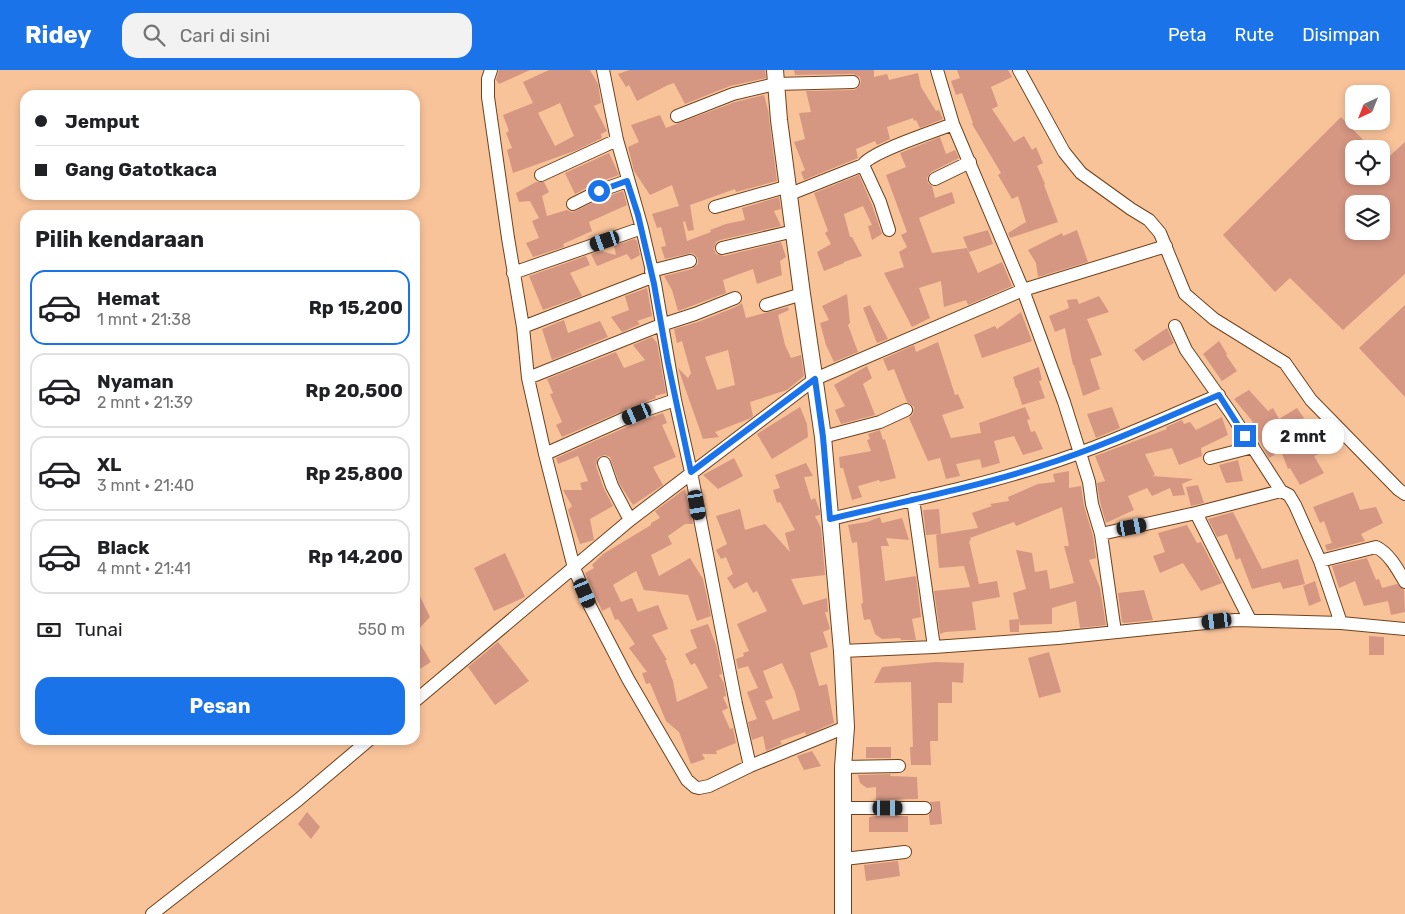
<!DOCTYPE html>
<html lang="id">
<meta charset="utf-8">
<style>
:root{--surface:#fff;--page:#f2f2f2;--text:#202124;--muted:#757577;--line:#e0e0e0;--accent:#1a73e8}
body{margin:0;font-family:Rubik,sans-serif;background:var(--page);color:var(--text);height:100vh;display:flex;flex-direction:column;font-size:19px;white-space:nowrap}
*{box-sizing:border-box;margin:0}
p{font-size:16px;color:var(--muted)}
.icon{flex:none;width:28px;height:28px;fill:none;stroke:currentColor;stroke-width:2;stroke-linecap:round;stroke-linejoin:round}
.map{position:relative;flex:1;overflow:hidden}
.drawer{position:absolute;left:20px;top:140px;width:400px;height:535px;display:flex;flex-direction:column;background:var(--surface);border-radius:15px;box-shadow:0 2px 8px #0003}
.drawer>*{flex:none}
.top-card{position:absolute;left:20px;top:20px;width:400px;height:110px;border-radius:15px;box-shadow:0 2px 8px #0003;display:grid;align-content:center;height:110px;padding:0 15px;background:var(--surface)}
.needle{width:32px;rotate:223deg}
.fabs{position:absolute;left:1345px;top:15px;display:grid;gap:10px}
.fabs a{display:grid;place-items:center;width:45px;height:45px;border-radius:10px;background:var(--surface);box-shadow:0 2px 8px #0003;font-size:25px}
.end{position:absolute;width:22px;height:22px;margin:-11px;border:6px solid #1a73e8;background:#fff;box-shadow:0 0 0 2px #fff}
.from{border-radius:50%}
.bubble{position:absolute;height:35px;border-radius:15px;background:var(--surface);box-shadow:0 2px 8px #0003;font-size:16px;font-weight:700;line-height:35px;text-align:center}
.car{position:absolute;width:15px;height:30px;margin:-15px -8px;border-radius:6px;box-shadow:0 0 4px 1px #0007;background:linear-gradient(#222 24%,#8ab4d8 0 40%,#222 0 76%,#8ab4d8 0 86%,#222 0)}
.top-card b{display:flex;align-items:center;gap:18px;height:48px;font-size:19px}
.top-card b+b{border-top:1px solid var(--line)}
.top-card i{width:12px;height:12px;background:var(--text)}
ul{padding:0;list-style:none}
li{display:flex;align-items:center;gap:15px;height:75px;margin:0 10px 8px;padding:0 5px;border:2px solid var(--line);border-radius:15px}
li div{flex:1}
li b{display:block;font-size:19px}
li em{font-style:normal;font-weight:700}
li.on{border-color:var(--accent)}
li>.icon{width:45px;height:45px;stroke-width:1.5}
h2{padding:0 15px;font-size:22px;line-height:60px}
.pay{display:flex;align-items:center;gap:12px;height:55px;padding:0 15px;font-size:19px}
.pay p{margin-inline-start:auto}
.primary-button{display:flex;gap:10px;margin-top:auto;padding:10px 15px}
.primary-button a{flex:1;height:58px;border-radius:15px;background:var(--accent);color:#fff;font-size:20px;font-weight:700;line-height:58px;text-align:center}
header{display:flex;align-items:center;gap:30px;box-sizing:border-box;height:70px;padding:0 25px;background:var(--accent);color:#fff}
header strong{font-size:24px}
nav{display:flex;gap:28px;margin-inline-start:auto;font-size:18px}
.search{width:350px;height:45px;background:var(--page);display:flex;align-items:center;gap:12px;box-sizing:border-box;padding:0 18px;border-radius:15px;color:var(--muted);font-size:19px}
.map>svg:first-child{display:block}
</style>
<header>
<strong>Ridey</strong>
<div class="search"><svg class="icon" aria-label="search" viewBox="0 0 24 24"><circle cx="10" cy="10" r="6"/><path d="M15 15l6 6"/></svg>Cari di sini</div>
<nav><a>Peta</a><a>Rute</a><a>Disimpan</a></nav>
</header>
<div class="map">
<svg width="1405" height="844" viewBox="0 0 1405 844">
<rect width="100%" height="100%" fill="#f9c39a"/>
<path fill="#d59682" fill-rule="evenodd" d="M499,0H530L499,14L496,10Z
M549,0H590L598,14L601,33L594,36L607,61L601,64L602,68L577,80L513,103L507,80L512,78L506,63L509,61L503,45L533,33L523,12ZM560,33L574,66L555,76L538,43Z
M629,0H765L766,8L730,16L685,34L674,13L668,15L637,31L629,15L626,17L618,4Z
M794,0H874V7L887,4L889,10L918,3L921,17L936,41L939,40L943,49L920,58L916,50L914,51L913,48L887,57L890,69L877,75L875,71L856,79L858,88L804,110L801,102L805,100L794,72L805,69L799,43L811,42L806,21L854,20L860,16L861,11L860,7L853,4L795,5Z
M957,0H1008L1012,7L991,17L998,36L992,39L1014,72L1024,66L1032,80L1036,77L1043,93L1037,96L1045,114L1044,115L1058,152L1010,168L1008,163L1026,152L1018,126L1012,129L998,105L1001,103L972,54L973,53L962,23L956,25L951,11L960,8Z
M764,25L768,40L777,111L736,122L735,119L690,135L694,160L688,161L685,151L683,152L687,171L711,162L710,160L726,154L745,150L742,138L779,127L781,139L774,141L781,156L720,170L716,172L714,179L716,184L724,186L781,172L786,187L780,191L782,205L757,214L753,199L723,210L726,223L678,241L672,220L664,206L692,199L698,194V189L695,185L692,183L665,189L661,177L666,176L661,157L657,158L652,144L679,136L672,115L650,125L634,101L628,77L639,72L631,55L660,45L666,58L735,32Z
M1341,47L1372,79H1354V106H1381V94L1405,72V204L1343,260L1290,208L1275,222L1223,165ZM1354,134H1381V161H1354Z
M940,67L946,84L955,80L959,88L931,102L927,108L928,113L932,116L935,128L952,122L955,133L919,148L932,183L967,178L978,203L1002,192L1012,216L968,235L966,230L944,237L941,211L919,218L930,248L912,257L884,203L904,197L899,182L907,177L901,165L907,162L886,105L906,97L900,83Z
M609,83L619,105L596,113L575,124L565,103Z
M859,105L872,135L882,164L872,170L868,156L872,155L863,136L844,144L850,167H852L862,186L844,192V193L824,201L817,182L831,174L825,163L828,161L814,123Z
M536,112H544L549,122L542,126L547,146L567,140L572,142L576,141L602,128L623,121L627,135L589,152L592,161L563,174L564,177L533,187L526,173L539,168L532,151L539,148L530,131L519,132L516,123Z
M988,160L993,174L969,182L963,167Z
M1077,160L1088,192L1038,207L1036,193L1028,180L1062,163L1063,166Z
M634,169L637,171L640,185L631,190L627,184L597,196L591,184L601,181L616,185L614,176Z
M586,186L590,195L570,203L582,226L543,240L529,206Z
M647,218L652,246L637,251L640,254L622,262L611,247L629,240L625,226Z
M847,224L850,253L848,255L858,282L834,292L826,275L820,253L829,250L822,236Z
M1099,226L1109,242L1087,249L1102,285L1090,289L1100,319L1083,326L1074,295H1073L1065,258L1055,262L1049,246L1069,238L1067,230L1077,229L1079,234Z
M742,233L746,248L788,237L789,240L778,245L785,275L791,288L801,285L804,306L787,320L750,332L753,346L751,348L715,362L719,367L703,369L678,298L688,308L691,303L682,271L677,273L674,259L698,252L738,236ZM728,280L735,315L717,320L705,287Z
M870,235L888,269L877,273L863,238Z
M1405,235V327L1359,278Z
M1021,242L1032,271L982,288L974,265L995,256L997,259Z
M564,250L568,263L600,251L608,267L552,290L542,259Z
M1167,258L1174,273L1143,291L1134,280Z
M652,267L657,273L666,323L655,326L656,328L634,336L562,367L556,355L562,352L550,324L553,323L547,309L616,282L624,298L645,290L633,275Z
M1219,271L1227,284L1226,285L1237,301L1222,311L1203,284Z
M938,272L955,325L958,324L964,338L942,345L951,368L981,363L979,353L1025,337L1030,349L1027,350L1031,362L1035,361L1043,379L1023,385L1014,366L994,371L1000,393L982,398L980,389L956,394L960,406L946,409L940,388L928,391L909,348L913,344L914,337L907,332L894,299L888,301L883,289L914,275L916,282Z
M867,296L872,308L863,314L875,345L841,354L835,340L845,336L834,315Z
M1039,297L1042,310L1039,311L1045,328L1022,335L1017,318H1016L1013,307Z
M1249,320L1268,341L1273,338L1279,349L1297,338L1304,348L1282,361L1294,379L1297,378L1298,380L1319,370L1324,382L1314,386L1324,403L1300,415L1290,398L1288,399L1281,381L1269,388L1254,362L1248,355L1253,352L1234,329Z
M800,337L807,354L808,367L772,389L757,364Z
M1112,337L1120,358L1096,368L1087,344Z
M663,343L667,353L662,355L676,387L653,397L663,415L633,435L619,413L610,387L605,385L598,387L596,396L604,419L613,436L590,449L594,470L580,474L568,440L572,436L563,420H582L580,413L588,411L578,386L558,394L556,388L640,351Z
M1222,347L1228,365L1201,378L1202,386L1179,395L1172,378L1145,384L1155,405L1152,406L1193,409L1182,414L1185,425L1173,426L1170,418L1152,426L1147,418L1128,426L1134,440L1106,453L1100,432L1097,413L1105,411L1095,386L1167,359L1166,357L1182,350L1184,354L1190,352L1196,360Z
M880,360L883,370L885,369L896,408L880,412L879,410L858,416L862,427L852,430L843,398H840L839,387L871,381L867,370L870,369L868,364Z
M734,388L743,406L718,419L703,405Z
M1238,390L1243,411L1226,413L1219,395Z
M806,393L813,406L804,407L811,430L815,428L820,441V445L815,446L821,458L825,505L791,509L803,535L827,528L828,542H825L830,559L823,562L828,577L810,583L819,616L827,614L834,653L806,665L805,662L780,671L782,674L766,681L763,666L752,670L748,652L757,649L747,622L758,618L748,596L738,599L736,589L744,586L743,583L749,581L737,554L767,541L757,521L753,523L747,512L734,519L727,508L733,504L726,487L721,489L716,480L727,474L716,446L740,439L745,460L765,454L790,482L785,463L795,460L780,432L777,433L773,420L780,418L775,405ZM782,593L795,622L800,640L773,650L765,631L773,628L763,601Z
M1069,401V418L1081,416L1084,436L1093,466L1096,488L1089,490L1100,518L1106,555L1080,558L1076,531L1052,538V554L1020,555L1013,523L1026,519L1016,480L1032,483L1035,502L1047,500L1050,519L1074,513L1064,476H1069L1062,437L1016,456L1014,452L970,468L971,470L969,471L979,514L997,511L1000,527L972,532L976,560L945,562L940,564L934,521L970,517L964,496L939,498L936,465L939,464L926,465L923,440L939,439L941,464L978,458L972,443L992,436L990,434L1009,431L1008,427L1038,414L1055,412L1053,404Z
M1198,415L1204,433L1191,436L1186,417Z
M685,419L693,454H685L668,466L672,474L651,485L659,506L690,488L703,509L711,546L697,551L688,525L644,520L636,501L613,515L621,532L632,528L638,542L658,535L668,559L652,565L667,590H665L673,611L677,632L708,618L695,593L691,595L685,584L697,578L690,560L708,554L716,575L722,604L719,605L724,613L726,626L723,627L728,638L722,641L730,659L733,658L736,673L716,681L717,684H702L705,689L691,694L679,662L666,651L650,613L646,614L642,603L647,602L629,578L635,574L618,549L615,550L610,537L602,541L585,503L594,498L592,495L603,484L651,455V453L660,448L655,441Z
M1353,422L1360,440L1376,437L1383,453L1361,464L1365,471L1327,481L1325,475L1332,473L1324,451L1320,453L1313,437Z
M1233,442L1262,499L1298,489L1305,514L1283,519L1280,512L1252,519L1240,488L1236,490L1227,464L1217,467L1208,449Z
M880,447L882,453L902,448L909,470L886,468L889,476H881L885,511L916,506L921,547L912,549L916,570H901L900,568L882,569L875,564L870,549L864,550L861,534L863,533L857,472L852,473L848,455L867,452Z
M1187,455L1197,473L1201,472L1222,513L1201,521L1183,493L1160,503L1153,486L1165,482L1158,463Z
M505,483L525,527L494,541L474,498Z
M1367,488L1376,510L1379,509L1382,518L1397,514L1404,520L1405,542L1391,545L1388,531L1364,536L1355,511L1339,518L1332,496Z
M1315,511L1321,531L1309,536L1303,516Z
M415,516L430,547L415,563Z
M1144,520L1153,550L1124,553L1122,552L1118,523Z
M1019,549V562H1010L1009,550Z
M415,565L431,592L415,602Z
M1369,566L1384,567V585H1369Z
M498,572L529,611L495,635L468,597Z
M1049,582L1061,622L1039,628L1028,588Z
M936,592L964,593L963,613L952,612V633H938V671H930L931,695H911L910,677H913L911,612L874,613L882,597Z
M866,677H891V688H866Z
M812,681L821,696L804,700L797,686Z
M891,704L890,706L917,707L918,729L876,730V717L867,718L860,713L858,705Z
M940,731L942,754L930,755L929,745L933,738L930,732Z
M307,742L320,757L311,769L298,754Z
M877,746H908V762H869V747Z
M898,791L900,806L866,811L864,795Z"/>
<g fill="none" stroke-linecap="round" stroke-linejoin="round">
<defs>
<path id="minor" d="M491,0L488,9V27L508,168L523,257L528,308L545,384L574,498L590,536L628,609L687,710L695,717L699,718L709,716L750,696L846,657
M603,0L617,70L642,158L655,214L675,330L691,402L736,634L750,696
M937,0L953,54L1023,220L1064,332L1089,412L1092,434L1101,464L1115,562
M1019,0L1064,82L1081,103L1131,139L1149,150L1160,163L1185,224L1214,249L1285,293L1311,330L1398,419L1405,424
M677,46L733,24L775,14L853,12
M863,95C870,82 936,61 953,54
M541,105L617,70
M935,109L970,92
M790,124L863,95L880,132L889,160
M573,134L599,121L627,111
M715,137L789,116
M722,178L794,161
M651,201L690,191
M513,203L642,158
M766,235L802,224
M1175,256L1186,280L1230,342L1281,421
M523,257L652,207
M528,308L661,255L695,244L735,228
M823,367L880,352L906,340
M545,384L637,343L675,330
M1210,388L1253,377
M604,393L612,416L630,450
M913,429L934,577
M1196,443L1250,550
M830,449C901,432 972,418 1041,396C1102,377 1160,350 1219,325
M1101,464L1196,443L1281,421L1289,425L1295,435L1320,491L1341,553
M1320,491L1376,477C1389,483 1398,500 1405,512
M842,581L934,577L1058,568L1235,550L1341,553L1405,559
M415,631L630,450L815,309L1023,220L1166,176
M843,697L899,696
M844,738H925
M844,789L905,782
M152,844L298,730L369,670"/>
<path id="tertiary" d="M775,0L779,50L802,224L823,367L842,581L846,657L843,697V844"/>
</defs>
<use href="#minor" stroke="#70421b" stroke-width="14"/>
<use href="#tertiary" stroke="#70421b" stroke-width="18"/>
<use href="#minor" stroke="#fff" stroke-width="12"/>
<use href="#tertiary" stroke="#fff" stroke-width="16"/>
</g>
<g fill="none" stroke-linecap="round" stroke-linejoin="round">
<path stroke="#1a73e8" stroke-width="6" d="M599,121L627,111L638,145L654,214L668,293L691,402L815,309L823,367L830,449C901,432 972,418 1041,396C1102,377 1160,350 1219,325L1245,366"/>
</g>
</svg>
<div class="fabs">
<a><svg class="needle" viewBox="-14 -14 28 28"><path d="M0-13l5 13h-10z" fill="#e53935"/><path d="M0 13l5-13h-10z" fill="#757577"/></svg></a>
<a><svg class="icon" aria-label="locate" viewBox="0 0 24 24"><circle cx="12" cy="12" r="6"/><path d="M12 2v4M12 18v4M2 12h4M18 12h4"/></svg></a>
<a><svg class="icon" aria-label="layers" viewBox="0 0 24 24"><path d="M12 4l9 5-9 5-9-5zM3 14l9 5 9-5"/></svg></a>
</div>
<i class="end from" style="left:599px;top:121px"></i>
<i class="end" style="left:1245px;top:366px"></i>
<div class="bubble" style="left:1262px;top:349px;width:82px">2 mnt</div>
<i class="car" style="left:605px;top:171px;rotate:251deg"></i>
<i class="car" style="left:637px;top:344px;rotate:247deg"></i>
<i class="car" style="left:697px;top:435px;rotate:170deg"></i>
<i class="car" style="left:1132px;top:457px;rotate:80deg"></i>
<i class="car" style="left:585px;top:523px;rotate:157deg"></i>
<i class="car" style="left:1217px;top:551px;rotate:263deg"></i>
<i class="car" style="left:888px;top:738px;rotate:90deg"></i>
<div class="top-card">
<b><i class="from"></i>Jemput</b>
<b><i></i>Gang Gatotkaca</b>
</div>
<section class="drawer">
<h2>Pilih kendaraan</h2>
<ul>
<li class="on"><svg class="icon" aria-label="car" viewBox="0 0 24 24"><path d="M5 17H2v-5l4-1 3-4h7l3 4 3 1v5h-3M9 17h6M6 11h13"/><circle cx="7" cy="17" r="2"/><circle cx="17" cy="17" r="2"/></svg><div><b>Hemat</b><p>1 mnt · 21:38</p></div><em>Rp 15,200</em></li>
<li><svg class="icon" aria-label="car" viewBox="0 0 24 24"><path d="M5 17H2v-5l4-1 3-4h7l3 4 3 1v5h-3M9 17h6M6 11h13"/><circle cx="7" cy="17" r="2"/><circle cx="17" cy="17" r="2"/></svg><div><b>Nyaman</b><p>2 mnt · 21:39</p></div><em>Rp 20,500</em></li>
<li><svg class="icon" aria-label="car" viewBox="0 0 24 24"><path d="M5 17H2v-5l4-1 3-4h7l3 4 3 1v5h-3M9 17h6M6 11h13"/><circle cx="7" cy="17" r="2"/><circle cx="17" cy="17" r="2"/></svg><div><b>XL</b><p>3 mnt · 21:40</p></div><em>Rp 25,800</em></li>
<li><svg class="icon" aria-label="car" viewBox="0 0 24 24"><path d="M5 17H2v-5l4-1 3-4h7l3 4 3 1v5h-3M9 17h6M6 11h13"/><circle cx="7" cy="17" r="2"/><circle cx="17" cy="17" r="2"/></svg><div><b>Black</b><p>4 mnt · 21:41</p></div><em>Rp 14,200</em></li>
</ul>
<div class="pay"><svg class="icon" aria-label="cash" viewBox="0 0 24 24"><path d="M3 7h18v10H3z"/><circle cx="12" cy="12" r="2"/></svg>Tunai<p>550 m</p></div>
<div class="primary-button"><a>Pesan</a></div>
</section>
</div>
